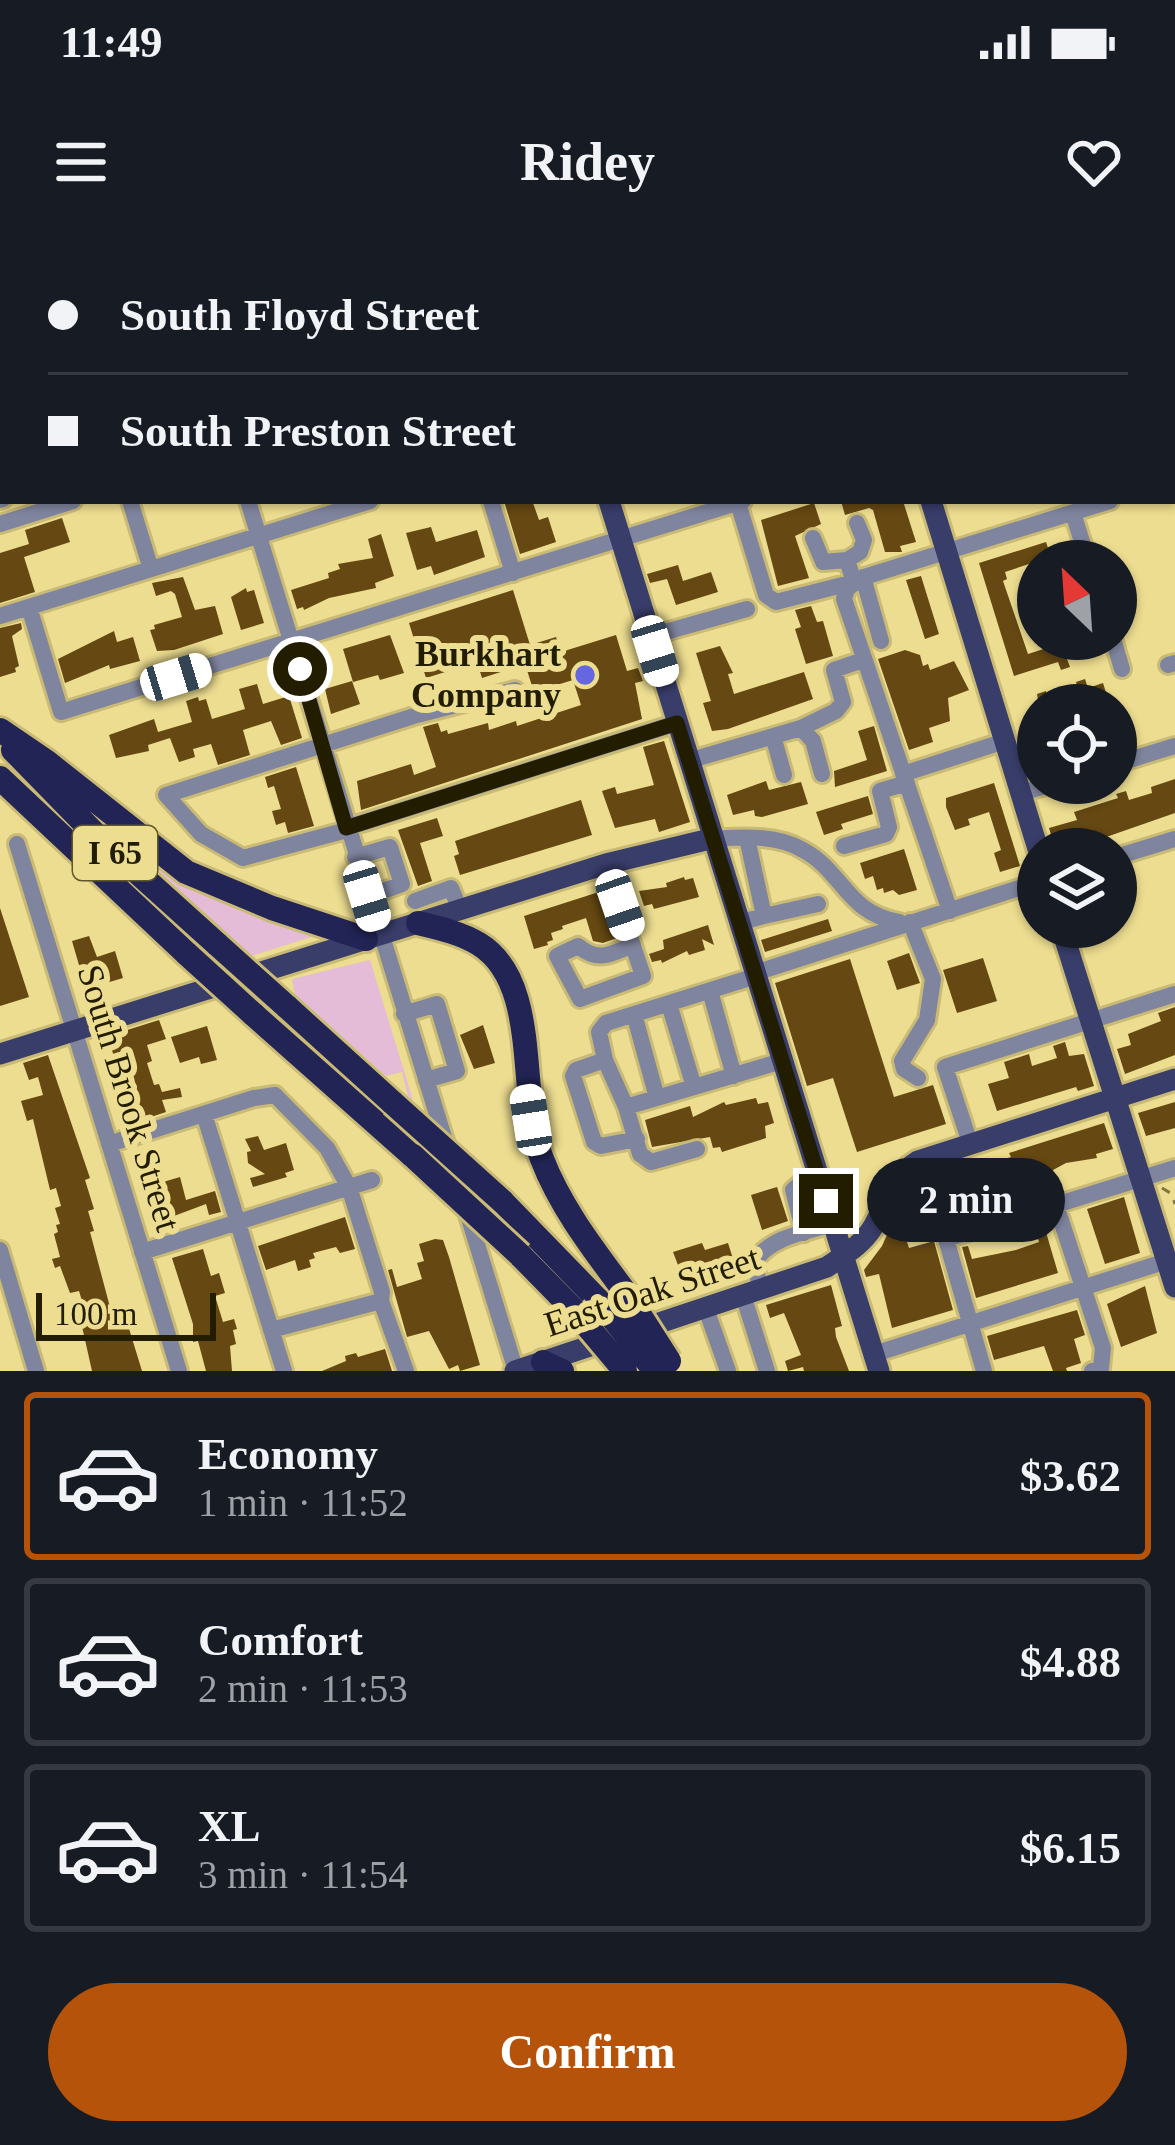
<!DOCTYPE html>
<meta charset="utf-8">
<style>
:root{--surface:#171b24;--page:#20242c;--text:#f1f3f6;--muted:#9ea1a6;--line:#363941;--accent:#b45309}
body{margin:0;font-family:Georgia,serif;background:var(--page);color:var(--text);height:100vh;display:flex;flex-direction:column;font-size:45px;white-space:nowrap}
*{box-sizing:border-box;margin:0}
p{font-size:39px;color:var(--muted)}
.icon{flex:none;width:66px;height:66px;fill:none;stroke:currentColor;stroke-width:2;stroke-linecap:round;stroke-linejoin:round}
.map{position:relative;height:1131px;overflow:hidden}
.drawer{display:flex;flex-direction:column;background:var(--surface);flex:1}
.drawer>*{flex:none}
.top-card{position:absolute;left:0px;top:0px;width:1176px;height:264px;box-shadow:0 3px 9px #0004;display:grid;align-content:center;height:264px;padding:0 48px;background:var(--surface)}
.needle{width:78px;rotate:335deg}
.tools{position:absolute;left:1017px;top:300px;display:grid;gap:24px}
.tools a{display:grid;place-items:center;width:120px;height:120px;border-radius:50%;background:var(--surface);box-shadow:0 3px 9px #0004;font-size:60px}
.scale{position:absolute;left:36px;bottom:30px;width:180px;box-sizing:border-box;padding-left:12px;border:6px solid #231d00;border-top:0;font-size:33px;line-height:42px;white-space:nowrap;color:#231d00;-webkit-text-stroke:9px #eddd90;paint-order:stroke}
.end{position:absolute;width:54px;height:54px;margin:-27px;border:15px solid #231d00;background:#fff;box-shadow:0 0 0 6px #fff}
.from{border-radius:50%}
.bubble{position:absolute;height:84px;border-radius:42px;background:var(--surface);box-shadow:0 3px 9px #0004;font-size:39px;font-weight:700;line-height:84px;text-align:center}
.car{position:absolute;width:36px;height:72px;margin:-36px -18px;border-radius:15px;box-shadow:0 0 9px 3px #0007;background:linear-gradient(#fff 24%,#345 0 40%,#fff 0 76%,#345 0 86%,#fff 0)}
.top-card b{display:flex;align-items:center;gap:42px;height:114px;font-size:45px}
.top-card b+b{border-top:3px solid var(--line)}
.top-card i{width:30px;height:30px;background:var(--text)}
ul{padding:21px 0 0;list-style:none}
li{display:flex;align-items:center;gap:36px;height:168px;margin:0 24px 18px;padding:0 24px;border:6px solid var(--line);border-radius:12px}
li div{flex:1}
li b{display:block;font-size:45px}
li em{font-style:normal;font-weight:700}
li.current{border-color:var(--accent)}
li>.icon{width:108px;height:108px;stroke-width:1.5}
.primary-button{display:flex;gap:24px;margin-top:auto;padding:24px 48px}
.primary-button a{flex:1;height:138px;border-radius:72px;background:var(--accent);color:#fff;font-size:48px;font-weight:700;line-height:138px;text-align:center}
.status{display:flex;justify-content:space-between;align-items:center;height:84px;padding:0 60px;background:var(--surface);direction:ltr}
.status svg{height:33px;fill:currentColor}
header{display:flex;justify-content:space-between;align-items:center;height:156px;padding:0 48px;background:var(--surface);font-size:54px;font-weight:700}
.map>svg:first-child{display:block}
</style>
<div class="status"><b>11:49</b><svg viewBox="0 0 49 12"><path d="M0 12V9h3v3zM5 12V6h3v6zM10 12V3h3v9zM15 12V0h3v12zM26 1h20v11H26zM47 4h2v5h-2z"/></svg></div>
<header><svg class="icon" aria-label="menu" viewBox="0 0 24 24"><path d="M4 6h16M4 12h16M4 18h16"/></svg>Ridey<svg class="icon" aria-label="heart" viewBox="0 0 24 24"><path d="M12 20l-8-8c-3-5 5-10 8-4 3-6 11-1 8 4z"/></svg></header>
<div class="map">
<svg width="1175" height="1131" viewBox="0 0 1175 1131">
<rect width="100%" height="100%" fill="#eddd90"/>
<path fill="#e4bcd7" d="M80,560L151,618L327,692L252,716Z
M370,720L413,860L408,856L402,832L386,836L295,755L292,739Z"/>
<path fill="#654812" d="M504,261L533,263L539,280L548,277L556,302L520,314Z
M841,261H903L916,302L900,306L902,312H885L873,270L869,268L845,275Z
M814,263L821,284L795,296L809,338L778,346L761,280Z
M62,278L70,302L24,317L35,352L0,363V313L29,304L25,290Z
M431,287L436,302L477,290L485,317L434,335L431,326L417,330L406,293Z
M381,294L394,336L375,343L376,348L329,358L304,370L303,367L297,369L291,350L329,338L328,333L340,329L338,324L373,318L368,299Z
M1046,302L1051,317L1038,321V346L1029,324L1005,332L1007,339L1003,341L1028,414L1075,399L1080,415L1067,419L1070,427L1061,430L1058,422L1014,436L979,323Z
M678,325L683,341L711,332L718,352L676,365L667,339L650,343L647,334Z
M921,336L939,394L925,399L906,340Z
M183,337L195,370L215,366L223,394L174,410L157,411L150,390L155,389L154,385L182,377L175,354L171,351L156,356L152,343Z
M246,348L247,352L254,350L264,383L241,390L231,357Z
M513,350L530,405L556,397L561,412L616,395L627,431L638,428L643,441L635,443L642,479L361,570L357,541L411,524L414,535L436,527L423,487L438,483L441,492L447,490L448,494L488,483L489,490L516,481L517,486L581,465L573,440L534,452L525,424L482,438L477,422L426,438L409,383Z
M811,366L817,382L823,381L833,416L806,424L795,389L801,387L795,370Z
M21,383L22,389L12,396L19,426L15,428L16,432L0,437V388Z
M114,391L117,402L133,397L140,421L110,429L109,425L65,443L58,419Z
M390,395L404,433L380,440L378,435L353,442L343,409Z
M720,406L733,433L728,434L734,454L804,432L813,459L728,489L712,491L703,463L711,461L696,413Z
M905,410L920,415L923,426L928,424L930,430L954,421L969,450L948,458L950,481L929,488L933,502L909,510L878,419Z
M1085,439L1088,448L1103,443L1108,459L1089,465H1039L1037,454L1046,451L1048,460L1078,450L1076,442Z
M352,441L360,464L331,474L325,449Z
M257,444L263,464L289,456L302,498L281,505L271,481L243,490L250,515L218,525L211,504L193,509L195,517L179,522L170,498L148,505L149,511L116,518L109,495L154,479L158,492L192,482L186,461L198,457L199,461L206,459L212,479L245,469L239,449Z
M874,486L887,531L835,547L834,531L867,520L858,491Z
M664,501L690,582L659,592L655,579L615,588L602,551L615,547L617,554L654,545L643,507Z
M296,527L314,586L288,593L285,582L276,585L272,571L281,569L274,546L268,548L265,537Z
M1175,539V573L1089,603L1055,609L1049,588L1077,580L1074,572L1118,558L1116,554L1126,551L1129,560L1152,553L1151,547Z
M766,541L769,550L801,542L808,564L762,577L755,576L754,570L733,575L727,555Z
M994,543L1020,626L1000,632L994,613L1001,610L989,572L968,579L970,585L955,590L946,567V558Z
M868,556L873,574L841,584L843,589L824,595L816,572Z
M581,560L592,595L460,635L454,616L459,614L455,601Z
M437,578L443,596L420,603L432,641L418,646L398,590Z
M904,609L917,650L899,655L893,650L884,653L883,648L877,650L873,636L865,639L860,623Z
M684,637L685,640L693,638L699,657L654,669L652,664L644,666L639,651L667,647L666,643Z
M602,651L617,698L603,703L593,701L586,678L562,686L563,689L551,693L553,700L547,702L548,705L534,709L524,676Z
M0,668L29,757L0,766Z
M828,679L832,691L765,712L761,700Z
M708,685L714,705L702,699L705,710L689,715L687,711L662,723L661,720L652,722L649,714L664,709L663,700Z
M89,696L97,717L115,711L123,738L86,749L72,701Z
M909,713L920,743L897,750L887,721Z
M983,718L997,761L957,773L943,730Z
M850,719L894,857L933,845L946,884L857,912L833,838L807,846L775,743Z
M1175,767V815L1125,834L1117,809L1131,805L1128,794L1161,781L1158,773Z
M159,780L166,799L147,805L152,821L147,823L154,845L159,844L162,852L180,848L182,857L162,860L166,872L130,884L127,874L130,873L108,796Z
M483,785L495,823L474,829L460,795Z
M207,786L217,820L201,824L199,817L180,823L171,797Z
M1065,802L1069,816L1084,814L1094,846L1078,851L1076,847L997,871L988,844L1009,838L1004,822L1029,814L1032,826L1057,818L1053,806Z
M48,815L90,938L85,940L94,969L88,971L94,991L90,992L115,1086L127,1082L142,1131H92L79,1073L85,1071L79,1051L70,1053L60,1026L55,1028L52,1019L60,1017L54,994L58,992L56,985L60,984L55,968L61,966L56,948L50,950L33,879L27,881L21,861L43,855L38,837L29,840L23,823Z
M756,858L758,864L768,862L774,883L765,886L766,898L722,912L720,907L713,908L710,897L652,907L645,880L690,866L693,877L724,862L726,865Z
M1175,862V888L1146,896L1138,873Z
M1104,883L1113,909L1096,914L1097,918L1066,923L1040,937L1038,931L1016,938L1008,946L997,950L999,956L983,960L987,973L956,979L954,972L902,986L909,1008L934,1001L953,1070L892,1088L879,1034L866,1037L864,1030L882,1006L895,977L904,974V960L927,953L926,948L979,931L978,927L1011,917L1009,913Z
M258,896L264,910L286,903L294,930L285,933L287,937L253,947L250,938L265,934L248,923L247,912L251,911L245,899Z
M180,937L186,960L215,951L221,972L209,975L206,964L166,979L153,945Z
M777,947L788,981L762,990L751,955Z
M1124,957L1140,1013L1105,1024L1087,969Z
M345,977L355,1009L340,1013L336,1007L313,1013L315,1018L309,1020L311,1027L298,1031L295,1020L266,1030L258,1006Z
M1043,982L1058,1033L976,1058L962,1007L968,1006L972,1019L1016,1010L1039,1002L1034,985Z
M435,999L443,1000L449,1017L480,1125L460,1131L458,1125L449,1129L429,1091L407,1097L388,1030L392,1029L397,1047L422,1039L417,1023L424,1021L419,1004Z
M702,1003L705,1010L728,1003L736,1028L686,1046L673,1012Z
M203,1009L211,1036L219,1033L225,1053L215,1056L223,1082L234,1079L237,1089L233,1090L236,1104L230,1106L232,1131H206L198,1101L193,1102V1084L172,1018Z
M831,1045L842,1086L835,1088L836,1097L849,1131H804L803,1127L788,1131L785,1121L801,1115L784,1073L770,1078L766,1065Z
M1145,1046L1157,1093L1121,1107L1107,1064Z
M1077,1070L1085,1095L1074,1099L1081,1123L1066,1128L1067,1131H1053L1044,1106L994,1120L987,1096Z
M385,1109L392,1131H322L346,1121L345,1116L356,1113L358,1117Z"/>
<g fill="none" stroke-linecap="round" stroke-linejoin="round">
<defs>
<path id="minor" d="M19,0L21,3
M56,0L57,3
M168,0L169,3
M331,0L332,3
M409,0L410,3
M640,0L641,3
M1070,0L1071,3
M879,3L888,0
M1173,20L1175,19
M1173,125L1175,124
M0,170L3,169
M0,206L3,205
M0,237L3,236
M1173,240H1175
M0,260L3,259
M130,261L151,329
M248,261L516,1131
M491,261L513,333
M738,263L766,355L776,362L854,342L847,320L860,312L864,300L857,283
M1073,273L1088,321
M0,284L73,261
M813,298L823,322L847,320
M863,337L881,401
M29,367L61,472L743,261
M0,376L370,261
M651,396L747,369
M1113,399L1122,429
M1168,425L1175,423
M801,488L836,471L843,462L834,430L863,420
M773,496L784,535
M688,521L801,488L813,501L822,534
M1116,524L1175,506
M903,534L1005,501
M1021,553L1055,543
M346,588L677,483
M347,590L243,618L201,594L166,555L417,475L515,450
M710,599C741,597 776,594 803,610C844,632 846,673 899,682
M17,604L179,1131
M844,606L886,594L889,587L880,551L907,543
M355,617L390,607L402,644L367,657
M1116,617L1175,599
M606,624L643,736L580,759L557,716L578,706C599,723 610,714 633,705
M415,661L451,648L460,670
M950,671L844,359L847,349L861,338L1110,261
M764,676L818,664
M910,682L933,739L927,780L902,821L904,829L918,838
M738,683L764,676L747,598
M755,733L1038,642
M710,751L734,836
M669,764L694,847
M404,774L437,764L457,831L426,840
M634,774L657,858
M605,820L626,867
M204,874L284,1131
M637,899L601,906L594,902L573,836L576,830L605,820L599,792L606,783L756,736
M970,903L945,827L1175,754
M109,904L254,858L275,855L327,908L349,947L382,1052L381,1061
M697,909L651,922L640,914L626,867L782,821
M1056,965L1103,1108L1101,1128L1092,1131
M804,993L793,950L802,942L818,937
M0,1010L36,1131
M142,1012L372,940
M761,1049L754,1023C768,997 807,992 833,984
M743,1055L767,1131
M705,1066L728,1131
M271,1090L381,1061L406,1131
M874,1114L1167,1021
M984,1131L946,999L1175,928"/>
<path id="major" d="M528,0V3
M850,0L851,3
M609,261L879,1131
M931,261L1038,609
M1061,687L1175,1047
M0,814L606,624L710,599
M515,1131L827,1027C844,1015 862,1005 873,987C888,961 891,938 918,921L1175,839"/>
<path id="highway" d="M0,490L47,522L186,632L272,668L366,699
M13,510L96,595L218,705
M0,538L187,714
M418,683C439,688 461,693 479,704C542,743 517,856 542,919C561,968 594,1010 625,1052
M286,766L393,863
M253,774L413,916
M502,961L598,1060
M520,1015L573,1069
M543,1122L562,1131"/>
</defs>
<use href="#minor" stroke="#c9ba76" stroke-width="22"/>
<use href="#major" stroke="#c9ba76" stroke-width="27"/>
<use href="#highway" stroke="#c9ba76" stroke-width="30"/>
<path stroke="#817743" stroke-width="3" stroke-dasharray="9 9" stroke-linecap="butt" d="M1162,948L1172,954L1175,964"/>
<use href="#minor" stroke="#80859f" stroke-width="16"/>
<use href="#major" stroke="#393d6a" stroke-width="21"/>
<use href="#highway" stroke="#222456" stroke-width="24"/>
<defs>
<path id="highway-bridge" d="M218,705L286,766
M187,714L253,774
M393,863L502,961
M413,916L520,1015
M625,1052L669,1121
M598,1060L652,1127
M573,1069L625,1131"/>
</defs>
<use href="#highway-bridge" stroke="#c9ba76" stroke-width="30" stroke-linecap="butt"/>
<use href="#highway-bridge" stroke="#222456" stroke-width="24"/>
</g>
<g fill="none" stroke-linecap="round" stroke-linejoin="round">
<path stroke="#231d00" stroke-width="15" d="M300,429L346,588L677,483L826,961"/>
</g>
<circle fill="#6467e0" stroke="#eddd90" stroke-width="4.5" cx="585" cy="435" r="12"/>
<g text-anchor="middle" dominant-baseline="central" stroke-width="12" stroke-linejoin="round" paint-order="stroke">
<rect fill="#eddd90" stroke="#60572b" stroke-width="3" x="73" y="586" width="84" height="54" rx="9"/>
<g font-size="33" font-weight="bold" fill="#231d00">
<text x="115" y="613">I 65</text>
</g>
<g font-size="36" font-weight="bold" fill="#231d00" stroke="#eddd90" text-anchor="end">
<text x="561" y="414">Burkhart<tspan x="561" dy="41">Company</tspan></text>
</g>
<g font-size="36" fill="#231d00" stroke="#eddd90">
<text transform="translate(129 858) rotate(73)">South Brook Street</text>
<text transform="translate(652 1051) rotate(-18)">East Oak Street</text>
</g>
</g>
</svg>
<div class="tools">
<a><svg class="needle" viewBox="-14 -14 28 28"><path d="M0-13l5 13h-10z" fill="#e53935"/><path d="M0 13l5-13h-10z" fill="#9ea1a6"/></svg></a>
<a><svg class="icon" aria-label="locate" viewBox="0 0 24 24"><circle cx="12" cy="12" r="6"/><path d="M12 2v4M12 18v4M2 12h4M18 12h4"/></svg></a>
<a><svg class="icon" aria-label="layers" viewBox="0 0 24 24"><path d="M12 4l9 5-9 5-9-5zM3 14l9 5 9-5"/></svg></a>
</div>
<div class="scale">100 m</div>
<i class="end from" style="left:300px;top:429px"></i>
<i class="end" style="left:826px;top:961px"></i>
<div class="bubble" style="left:867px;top:918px;width:198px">2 min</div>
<i class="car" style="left:655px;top:411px;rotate:163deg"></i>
<i class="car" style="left:176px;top:437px;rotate:73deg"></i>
<i class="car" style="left:367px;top:656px;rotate:163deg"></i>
<i class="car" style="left:620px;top:665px;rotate:161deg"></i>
<i class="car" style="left:531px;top:880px;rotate:351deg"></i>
<div class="top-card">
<b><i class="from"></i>South Floyd Street</b>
<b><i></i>South Preston Street</b>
</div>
</div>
<section class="drawer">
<ul>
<li class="current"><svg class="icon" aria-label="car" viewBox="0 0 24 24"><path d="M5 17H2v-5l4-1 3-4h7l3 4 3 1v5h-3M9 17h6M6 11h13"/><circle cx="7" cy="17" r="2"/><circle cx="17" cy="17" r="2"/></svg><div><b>Economy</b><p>1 min · 11:52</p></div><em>$3.62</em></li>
<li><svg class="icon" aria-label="car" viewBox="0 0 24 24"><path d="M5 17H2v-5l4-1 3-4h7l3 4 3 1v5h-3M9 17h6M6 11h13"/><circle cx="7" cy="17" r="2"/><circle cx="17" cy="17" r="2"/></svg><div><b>Comfort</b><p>2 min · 11:53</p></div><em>$4.88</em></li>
<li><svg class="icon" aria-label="car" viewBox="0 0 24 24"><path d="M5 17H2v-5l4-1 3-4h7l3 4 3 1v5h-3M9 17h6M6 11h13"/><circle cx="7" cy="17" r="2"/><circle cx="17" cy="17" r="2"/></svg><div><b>XL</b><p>3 min · 11:54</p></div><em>$6.15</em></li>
</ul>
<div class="primary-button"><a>Confirm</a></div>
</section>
